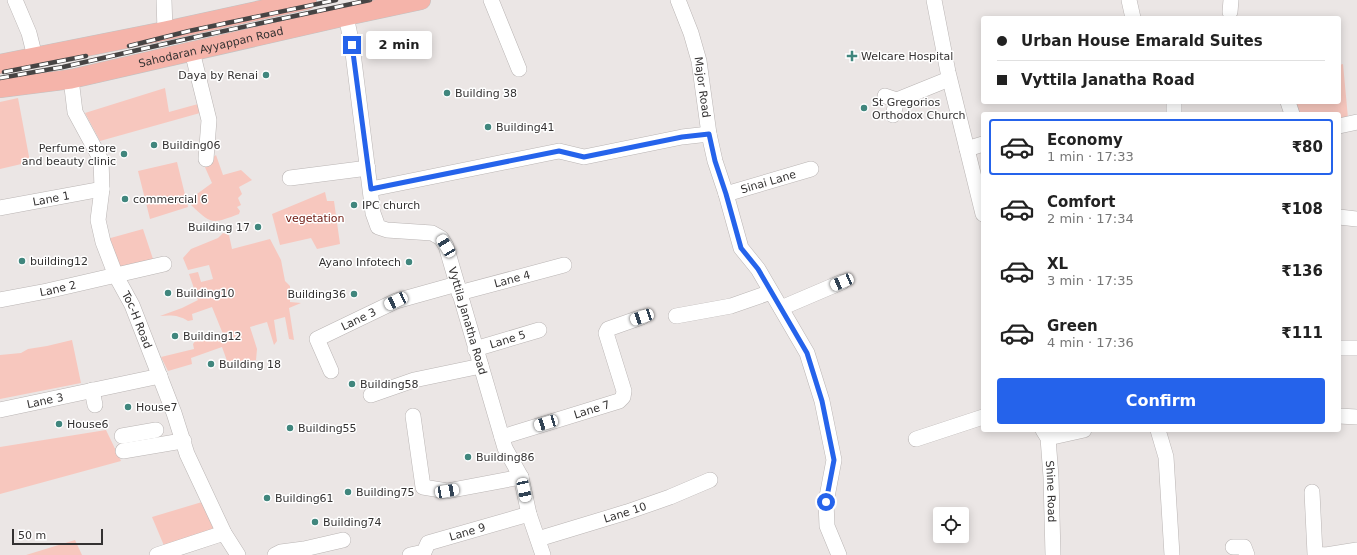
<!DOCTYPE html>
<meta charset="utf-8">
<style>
:root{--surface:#fff;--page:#f6f6f6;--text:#222;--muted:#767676;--line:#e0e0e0;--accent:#2563eb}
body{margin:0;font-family:"DejaVu Sans",sans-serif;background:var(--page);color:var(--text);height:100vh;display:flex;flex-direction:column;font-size:15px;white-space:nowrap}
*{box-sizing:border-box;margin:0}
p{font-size:13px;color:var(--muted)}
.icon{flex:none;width:22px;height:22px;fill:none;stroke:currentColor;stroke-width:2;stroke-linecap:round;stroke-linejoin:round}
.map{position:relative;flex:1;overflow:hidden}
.panel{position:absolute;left:981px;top:112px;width:360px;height:320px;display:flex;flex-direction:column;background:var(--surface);border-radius:4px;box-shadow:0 2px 10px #0003}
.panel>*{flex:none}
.banner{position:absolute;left:981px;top:16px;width:360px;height:88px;border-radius:4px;box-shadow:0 2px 10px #0003;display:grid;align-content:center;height:88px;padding:0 16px;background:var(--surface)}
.buttons{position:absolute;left:933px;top:507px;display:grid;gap:8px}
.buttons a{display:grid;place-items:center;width:36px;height:36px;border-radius:4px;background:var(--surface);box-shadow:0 2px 10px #0003;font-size:20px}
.scale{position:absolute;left:12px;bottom:10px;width:91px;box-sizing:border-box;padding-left:4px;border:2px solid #343232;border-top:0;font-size:11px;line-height:14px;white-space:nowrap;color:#343232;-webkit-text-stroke:3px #fff;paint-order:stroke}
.end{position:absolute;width:18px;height:18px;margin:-9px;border:5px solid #2563eb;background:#fff;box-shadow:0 0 0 2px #fff}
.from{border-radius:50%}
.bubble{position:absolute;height:28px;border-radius:4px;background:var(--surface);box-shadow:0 2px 10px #0003;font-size:13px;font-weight:700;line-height:28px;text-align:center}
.car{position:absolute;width:12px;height:24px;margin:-12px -6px;border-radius:5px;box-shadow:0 0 3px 1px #0007;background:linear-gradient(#fff 24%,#345 0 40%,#fff 0 76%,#345 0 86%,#fff 0)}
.banner b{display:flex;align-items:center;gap:14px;height:38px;font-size:15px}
.banner b+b{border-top:1px solid var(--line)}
.banner i{width:10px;height:10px;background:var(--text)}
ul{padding:7px 0 0;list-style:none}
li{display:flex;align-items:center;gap:12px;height:56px;margin:0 8px 6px;padding:0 8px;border:2px solid transparent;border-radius:4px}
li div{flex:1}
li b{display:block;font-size:15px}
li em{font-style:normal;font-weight:700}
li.selected{border-color:var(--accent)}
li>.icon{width:36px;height:36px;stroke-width:1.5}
.action{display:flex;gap:8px;margin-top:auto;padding:8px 16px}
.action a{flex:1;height:46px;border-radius:4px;background:var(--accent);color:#fff;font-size:16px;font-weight:700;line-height:46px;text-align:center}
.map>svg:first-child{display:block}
</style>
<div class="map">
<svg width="1357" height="555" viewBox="0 0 1357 555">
<rect width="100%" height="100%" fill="#ebe6e5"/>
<path fill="#f7c7be" d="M1343,64L1348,118L1339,120V114H1298L1294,102H1339V65Z
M165,88L169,112L198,104L200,113L100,141L85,113Z
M18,98L30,162L0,169V102Z
M216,155L223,175L241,170L252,180L239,187L242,194L238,198L241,205L237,207L240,211L239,214C212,224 212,225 191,205L197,194L212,183L204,165Z
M177,162L188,207L150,219L138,171Z
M325,192L327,201H334L340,244L317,249L311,238L280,245L272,214Z
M143,229L154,262L121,271L107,239Z
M223,233L229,235L232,249L270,239L281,260L285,281L290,286V302L301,303L289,308L294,340L289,339L285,317L274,320L277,341L274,345L267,322L250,327L257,349L256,360L243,366L230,369L222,347L191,358L192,364L168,371L161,357L194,349L193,344L196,340L201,338L204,340L223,334L212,307L192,314L193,320L188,321C179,315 171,315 160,316L182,308L198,300L189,274L198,272L201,282L213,279L209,265L188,270L183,258L191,249L218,238Z
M72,340L81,383L0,399V355L21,353L28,349L47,346Z
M106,430L121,461L0,494V447Z
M202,502L215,525L213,531L165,548L152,517Z
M75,540L82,555H26Z"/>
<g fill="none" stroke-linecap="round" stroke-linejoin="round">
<defs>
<g id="minor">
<path d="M15,0L29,33L35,57"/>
<path d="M164,0L165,31"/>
<path d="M491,0L519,69"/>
<path id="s1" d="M678,0L691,33L699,61L709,134L715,161L726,194L741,248L758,269L807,353L822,401L834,460L826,502L827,526L839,555"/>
<path d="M934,0L948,72L983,214"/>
<path d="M1129,0L1133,18"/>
<path d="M1230,12L1231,0"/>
<path id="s2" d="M346,16L352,45L373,213L378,227L387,230L432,233L441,238L446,246L505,448L521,477L529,514L543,555"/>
<path d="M192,51L209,120L206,159"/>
<path id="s3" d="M71,79L75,112L101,160L102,189L98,220L103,242L116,276L132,305L174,413L187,454L224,533L238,555"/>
<path d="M885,96L897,100L949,79"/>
<path d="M1174,102V114"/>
<path d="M1288,102L1292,114"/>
<path d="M893,115L897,100"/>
<path d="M1339,126L1357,122"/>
<path d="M967,149L983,144"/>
<path d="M290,178L368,168"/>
<path d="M371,189L559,151L584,157L682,137L709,134"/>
<path id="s4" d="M726,194L811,169"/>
<path id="s5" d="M0,208L102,189"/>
<path d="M1339,217L1357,219"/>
<path id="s6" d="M459,293L564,265"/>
<path id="s7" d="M0,300L47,291L164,264"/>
<path d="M781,308L842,282"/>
<path d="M676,316L731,306L771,292"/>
<path d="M1339,348H1357"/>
<path id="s8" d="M475,349L539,330"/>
<path id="s9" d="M331,371L317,339L396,301L457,284"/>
<path d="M92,390L95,405"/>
<path d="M371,395L414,380L481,366"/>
<path id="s10" d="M0,410L160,376"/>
<path d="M413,416L423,487L447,491L521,477"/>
<path d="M1339,416L1357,417"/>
<path id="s11" d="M1043,430L1048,438L1051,477L1053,555"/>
<path d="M1158,430L1166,457L1172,555"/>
<path d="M122,436L156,430"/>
<path id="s12" d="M502,437L619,401L623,397L624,391L606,333L608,329L642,317"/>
<path d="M1048,438L1084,430"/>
<path d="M916,439L983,417"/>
<path d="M123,451L176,442L184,441"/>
<path d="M1312,492L1315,554L1326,555L1357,550"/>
<path id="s13" d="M538,539L627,512L670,497L710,480"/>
<path d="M1233,547H1244L1247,555"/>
<path d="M157,555L224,533"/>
<path d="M275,555L281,552L304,549L343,540"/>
<path id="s14" d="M410,555L424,552L428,543L529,514"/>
</g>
<g id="major">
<path d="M0,64L165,31L307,0"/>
<path id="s15" d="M0,88L71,79L346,16L421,0"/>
</g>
</defs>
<use href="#minor" stroke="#bab5b4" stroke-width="16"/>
<use href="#major" stroke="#c2c2c2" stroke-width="20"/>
<use href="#minor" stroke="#fff" stroke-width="15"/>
<use href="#major" stroke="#f5b4aa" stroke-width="19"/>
<defs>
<path id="rail" d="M129,46L189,31L336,0
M4,72L86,56
M0,78L63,67L191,38L370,0"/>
</defs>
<use href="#rail" stroke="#464444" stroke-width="4.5"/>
<use href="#rail" stroke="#fff" stroke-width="3" stroke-dasharray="9" stroke-linecap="butt"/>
</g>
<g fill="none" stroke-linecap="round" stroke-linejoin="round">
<path stroke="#2563eb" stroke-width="5" d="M352,45L371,189L559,151L584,157L682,137L709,134L715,161L726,194L741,248L758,269L807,353L822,401L834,460L826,502"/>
</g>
<g fill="#40867d" stroke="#fff" stroke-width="1.5">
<path d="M850 50h4v4h4v4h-4v4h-4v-4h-4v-4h4z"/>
<circle cx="266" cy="75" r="4"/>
<circle cx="447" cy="93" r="4"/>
<circle cx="864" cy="108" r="4"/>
<circle cx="488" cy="127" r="4"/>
<circle cx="154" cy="145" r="4"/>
<circle cx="124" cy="154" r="4"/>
<circle cx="125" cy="199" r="4"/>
<circle cx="354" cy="205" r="4"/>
<circle cx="258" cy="227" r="4"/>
<circle cx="22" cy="261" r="4"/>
<circle cx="409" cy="262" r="4"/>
<circle cx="168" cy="293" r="4"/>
<circle cx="354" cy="294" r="4"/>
<circle cx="175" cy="336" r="4"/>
<circle cx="211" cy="364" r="4"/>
<circle cx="352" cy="384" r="4"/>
<circle cx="128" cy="407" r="4"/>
<circle cx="59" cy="424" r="4"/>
<circle cx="290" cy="428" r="4"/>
<circle cx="468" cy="457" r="4"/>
<circle cx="348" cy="492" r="4"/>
<circle cx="267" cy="498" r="4"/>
<circle cx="315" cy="522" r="4"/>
</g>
<g text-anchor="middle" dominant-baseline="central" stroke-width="3" stroke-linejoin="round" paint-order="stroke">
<g font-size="11" fill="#343232" stroke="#fff">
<text stroke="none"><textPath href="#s15" startOffset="215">Sahodaran Ayyappan Road</textPath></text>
<text stroke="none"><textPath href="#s1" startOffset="91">Major Road</textPath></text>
<text stroke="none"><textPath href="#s4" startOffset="44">Sinai Lane</textPath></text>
<text stroke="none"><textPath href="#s5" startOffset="52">Lane 1</textPath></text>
<text stroke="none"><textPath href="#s6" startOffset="55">Lane 4</textPath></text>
<text stroke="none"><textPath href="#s7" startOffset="59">Lane 2</textPath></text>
<text stroke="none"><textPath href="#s9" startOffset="81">Lane 3</textPath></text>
<text stroke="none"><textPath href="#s3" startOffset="256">Toc-H Road</textPath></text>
<text stroke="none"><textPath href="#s2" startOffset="366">Vyttila Janatha Road</textPath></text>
<text stroke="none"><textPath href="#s8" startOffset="34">Lane 5</textPath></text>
<text stroke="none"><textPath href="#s10" startOffset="46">Lane 3</textPath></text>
<text stroke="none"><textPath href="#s12" startOffset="94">Lane 7</textPath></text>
<text stroke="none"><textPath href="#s11" startOffset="63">Shine Road</textPath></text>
<text stroke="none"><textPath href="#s13" startOffset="91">Lane 10</textPath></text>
<text stroke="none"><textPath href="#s14" startOffset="65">Lane 9</textPath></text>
</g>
<g font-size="11" fill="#343232" stroke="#fff" text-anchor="start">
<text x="861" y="56">Welcare Hospital</text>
<text x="258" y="75" text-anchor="end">Daya by Renai</text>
<text x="455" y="93">Building 38</text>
<text x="872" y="102">St Gregorios<tspan x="872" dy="13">Orthodox Church</tspan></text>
<text x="496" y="127">Building41</text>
<text x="162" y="145">Building06</text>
<text x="116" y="148" text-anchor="end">Perfume store<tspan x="116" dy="13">and beauty clinic</tspan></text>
<text x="133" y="199">commercial 6</text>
<text x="362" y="205">IPC church</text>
<text x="250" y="227" text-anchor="end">Building 17</text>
<text x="30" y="261">building12</text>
<text x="401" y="262" text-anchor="end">Ayano Infotech</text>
<text x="176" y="293">Building10</text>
<text x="346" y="294" text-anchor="end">Building36</text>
<text x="183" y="336">Building12</text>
<text x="219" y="364">Building 18</text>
<text x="360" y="384">Building58</text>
<text x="136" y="407">House7</text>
<text x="67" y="424">House6</text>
<text x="298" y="428">Building55</text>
<text x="476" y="457">Building86</text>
<text x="356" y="492">Building75</text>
<text x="275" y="498">Building61</text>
<text x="323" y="522">Building74</text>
</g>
<g font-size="11" fill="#6f180f" stroke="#fff">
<text x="315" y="218">vegetation</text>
</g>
</g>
</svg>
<div class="buttons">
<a><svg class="icon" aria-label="locate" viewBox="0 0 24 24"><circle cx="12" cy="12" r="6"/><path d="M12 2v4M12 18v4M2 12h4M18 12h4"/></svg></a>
</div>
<div class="scale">50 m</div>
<i class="end from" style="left:826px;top:502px"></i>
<i class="end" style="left:352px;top:45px"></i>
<div class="bubble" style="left:366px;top:31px;width:66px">2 min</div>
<i class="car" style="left:446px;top:246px;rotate:329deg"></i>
<i class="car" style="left:842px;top:282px;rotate:247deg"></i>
<i class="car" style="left:396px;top:301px;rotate:245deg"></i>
<i class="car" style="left:642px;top:317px;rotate:251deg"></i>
<i class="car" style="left:546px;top:423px;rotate:253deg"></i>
<i class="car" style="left:524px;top:490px;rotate:168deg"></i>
<i class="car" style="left:447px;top:491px;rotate:80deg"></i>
<div class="banner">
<b><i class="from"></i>Urban House Emarald Suites</b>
<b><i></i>Vyttila Janatha Road</b>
</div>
<section class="panel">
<ul>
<li class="selected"><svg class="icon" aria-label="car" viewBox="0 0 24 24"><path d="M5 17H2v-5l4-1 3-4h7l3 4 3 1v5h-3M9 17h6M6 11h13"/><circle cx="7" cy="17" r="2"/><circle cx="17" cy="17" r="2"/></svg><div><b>Economy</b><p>1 min · 17:33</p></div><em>₹80</em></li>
<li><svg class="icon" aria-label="car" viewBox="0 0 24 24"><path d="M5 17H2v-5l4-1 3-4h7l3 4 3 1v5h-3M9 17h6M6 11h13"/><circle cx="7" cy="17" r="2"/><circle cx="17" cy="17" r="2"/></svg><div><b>Comfort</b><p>2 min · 17:34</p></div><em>₹108</em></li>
<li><svg class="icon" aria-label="car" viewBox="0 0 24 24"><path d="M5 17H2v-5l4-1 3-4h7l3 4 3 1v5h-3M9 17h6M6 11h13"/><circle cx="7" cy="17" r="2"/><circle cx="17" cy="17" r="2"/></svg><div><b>XL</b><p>3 min · 17:35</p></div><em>₹136</em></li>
<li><svg class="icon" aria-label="car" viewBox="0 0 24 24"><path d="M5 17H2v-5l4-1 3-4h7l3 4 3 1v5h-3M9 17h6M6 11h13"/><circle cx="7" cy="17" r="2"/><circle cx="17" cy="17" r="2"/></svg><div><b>Green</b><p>4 min · 17:36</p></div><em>₹111</em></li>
</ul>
<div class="action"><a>Confirm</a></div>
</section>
</div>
